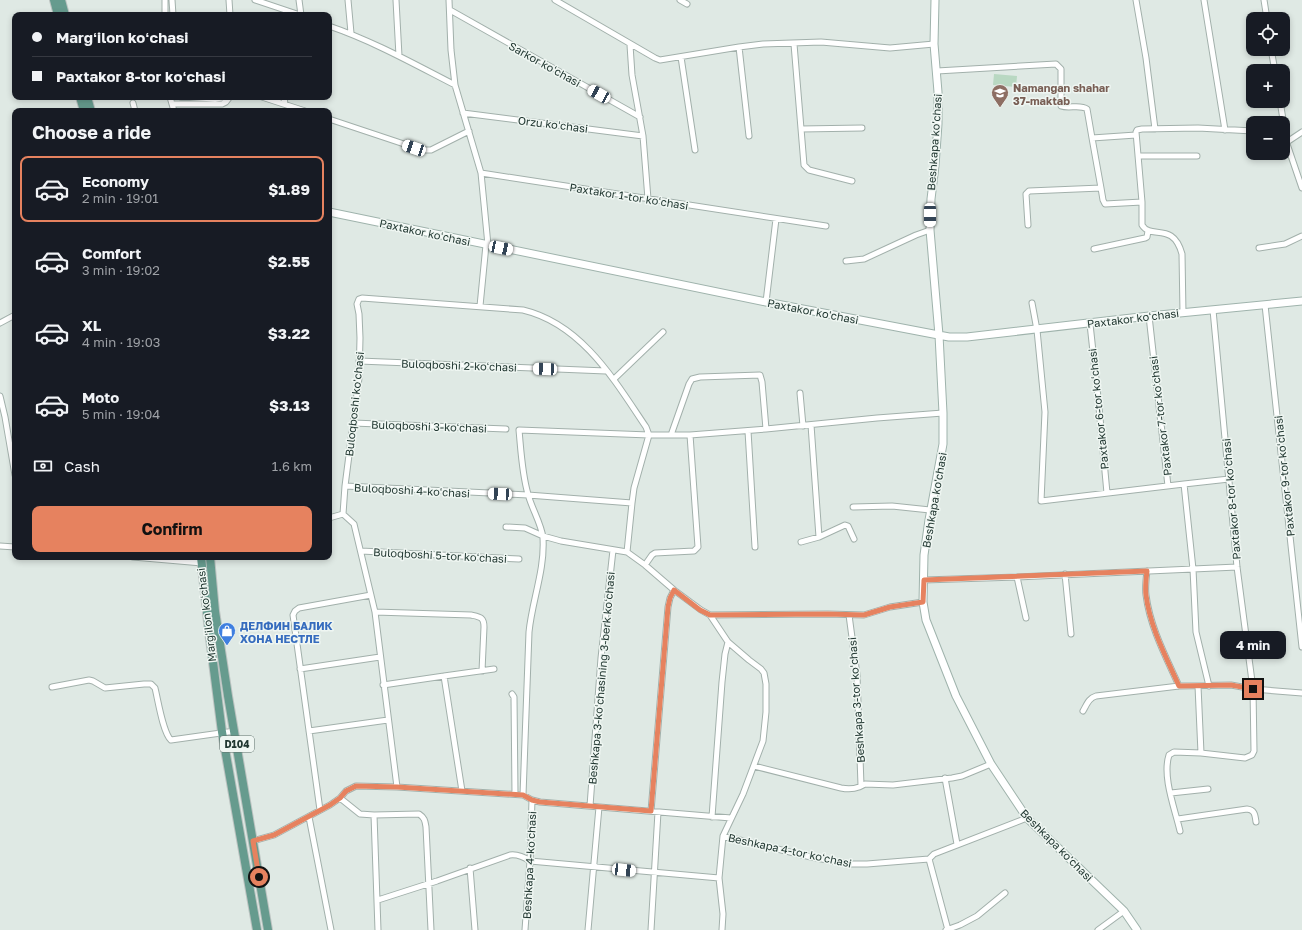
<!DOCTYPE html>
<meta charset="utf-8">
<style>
:root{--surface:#171b24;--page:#242831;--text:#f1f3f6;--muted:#9ea1a6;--line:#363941;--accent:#e6825f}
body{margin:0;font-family:"Golos Text",sans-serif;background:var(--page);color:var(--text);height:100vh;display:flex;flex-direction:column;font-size:15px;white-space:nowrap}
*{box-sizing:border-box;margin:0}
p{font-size:13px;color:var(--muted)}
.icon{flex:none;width:22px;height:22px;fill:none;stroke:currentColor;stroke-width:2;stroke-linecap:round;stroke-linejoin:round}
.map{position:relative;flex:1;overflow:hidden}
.side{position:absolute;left:12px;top:108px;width:320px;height:452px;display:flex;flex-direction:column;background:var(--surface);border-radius:8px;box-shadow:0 2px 6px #0003}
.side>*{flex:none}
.banner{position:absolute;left:12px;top:12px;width:320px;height:88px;border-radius:8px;box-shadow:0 2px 6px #0003;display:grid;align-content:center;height:88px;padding:0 20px;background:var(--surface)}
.fabs{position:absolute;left:1246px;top:12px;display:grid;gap:8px}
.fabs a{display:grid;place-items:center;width:44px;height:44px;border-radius:8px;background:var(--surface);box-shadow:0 2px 6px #0003;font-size:20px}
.end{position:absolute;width:18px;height:18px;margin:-9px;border:5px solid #e6825f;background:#111;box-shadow:0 0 0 2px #111}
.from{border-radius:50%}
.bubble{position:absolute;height:28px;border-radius:8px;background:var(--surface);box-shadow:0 2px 6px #0003;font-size:13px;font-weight:700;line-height:28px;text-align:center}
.car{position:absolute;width:12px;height:24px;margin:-12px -6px;border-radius:5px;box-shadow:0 0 3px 1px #0007;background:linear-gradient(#fff 24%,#345 0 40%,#fff 0 76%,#345 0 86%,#fff 0)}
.banner b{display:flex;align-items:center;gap:14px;height:38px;font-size:15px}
.banner b+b{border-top:1px solid var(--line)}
.banner i{width:10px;height:10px;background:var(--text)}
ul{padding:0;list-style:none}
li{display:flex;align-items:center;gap:12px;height:66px;margin:0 8px 6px;padding:0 12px;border:2px solid transparent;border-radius:8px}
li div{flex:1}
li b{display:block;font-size:15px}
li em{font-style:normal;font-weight:700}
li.selected{border-color:var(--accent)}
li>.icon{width:36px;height:36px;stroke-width:1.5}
h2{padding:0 20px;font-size:18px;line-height:48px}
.pay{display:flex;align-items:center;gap:10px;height:44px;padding:0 20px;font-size:15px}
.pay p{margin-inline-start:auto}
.button{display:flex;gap:8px;margin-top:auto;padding:8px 20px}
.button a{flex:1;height:46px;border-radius:8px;background:var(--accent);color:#111;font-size:16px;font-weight:700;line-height:46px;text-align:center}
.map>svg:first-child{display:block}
</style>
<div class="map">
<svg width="1302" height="930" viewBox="0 0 1302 930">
<rect width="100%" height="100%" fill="#dfe9e4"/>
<path fill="#b9d8c2" d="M994,74L1017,76L1016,87L993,85Z"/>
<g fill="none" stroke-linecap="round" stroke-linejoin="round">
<defs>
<path id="street" d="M165,0V15
M172,0L173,15
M229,0L230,15
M255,0L300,15
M299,0L301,15
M348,0L351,33
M396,0L399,56
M449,0L451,50L455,85L481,173L488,245
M555,0L655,58L660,60L739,47L763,44L821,42L890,48L934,44
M680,0L687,4
M1136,0L1146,58L1155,129
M1204,0L1225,130
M1264,0L1267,19
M450,10L640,117
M329,26C373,41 414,64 455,85
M794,44L804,165L809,170L852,181
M630,45L632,75L643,136L648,199
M739,47L749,136
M1271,49L1275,71
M681,57L695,150
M937,71L1056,64L1061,69V106C1069,109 1080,104 1087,109L1092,138
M170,97L174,111
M181,97L215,99L230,97
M262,97L305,111
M284,97L285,104
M1280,101L1287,144L1302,188
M133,103L135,111
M172,104H222L226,102L229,98
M463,113L643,136
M329,119L422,150H431L469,131
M801,129L862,128
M1287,142L1302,132
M1138,156H1197
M481,173L826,226
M1101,188L1103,200L1105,204L1142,202
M1028,225L1026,194L1029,191L1101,188L1092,138L1136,135
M1259,248L1285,244L1302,236
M1094,249L1145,238L1147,237L1148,231
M846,261L864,259L916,235L930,230
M766,302L776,219
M1032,303L1037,330L1045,412L1041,501L1184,484L1193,569L1196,632L1209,686
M1265,305L1302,647
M480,306L486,245
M1183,313L1182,254C1173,221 1151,240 1142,225V202L1136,132L1137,130L1142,129L1198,128L1253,131
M1149,316L1168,486
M0,323L15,315
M1090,324L1099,407L1107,493
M359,361L606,371
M614,379L663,332
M800,393L803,426
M0,396L5,417L15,475
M353,423L506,429
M811,425L819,537
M748,431L755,547
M671,435L689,384L692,379L700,377L760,375L762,382L766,429
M1184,484L1229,479
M345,486L528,495L632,503
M853,507L892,506L930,510
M343,514L345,486L359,378L360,338L359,314L357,304L359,299L362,298L523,310C582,324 615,381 646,427L649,435L634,488L632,503L627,552
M343,514L354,524L375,612L397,787
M329,518L343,514
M506,527L525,528L543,536L561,541L627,552L645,565L674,590L701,610L710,615L728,642L749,660L761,669L764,673L766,684V712L763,741L743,794L723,836L719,878L723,914L722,930
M801,542L819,537L845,525L848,526L854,539
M0,546L15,547
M361,551L519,559
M133,557L202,563
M645,565L652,555L655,553L694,551L698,547L690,435
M1147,571C1146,579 1145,588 1146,595C1150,627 1166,657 1179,686
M1065,574L1071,634
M1017,577L1026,618
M924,580L1017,577L1237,567
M375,612L471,615C480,617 484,617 484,627L482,671
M710,615L828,614L864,615L890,607L923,602
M849,615L857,675L861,785
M300,669L380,657
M444,676L462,791
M383,685L444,676L494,669
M1198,686L1201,753
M52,687L89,680L93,681L105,688L144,684H151L155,688C158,700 163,733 171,740L235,731
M512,694L514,697L515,794
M1083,711C1087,704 1089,698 1096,696L1179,686L1231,685L1253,689L1302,693
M309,731L388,720
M754,766L841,788C846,789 854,789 859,787C861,786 863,785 865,784L893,785L952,778L962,776L991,764
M945,778L957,844
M1171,793L1208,789
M523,795L529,632C532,601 545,570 543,538C542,525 531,507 528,494C522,474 521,451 519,430L649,435H690L766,429L877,418L943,413
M340,798L360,814L374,815L419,814C425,818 425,821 426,827L431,930
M590,806L601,658L613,550
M320,810L293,615L295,611L299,608L371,595
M651,811L668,607L670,598L674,590
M374,815L378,930
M309,817L331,930
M712,817L722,682L725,654L728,642
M1178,819L1247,809C1255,810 1255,815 1256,822
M1180,831C1175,809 1162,777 1169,755L1174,752L1201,753L1245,758L1252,755L1254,751L1253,689L1237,567L1213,310
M723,836L811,857L849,864H867L929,859L934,854L1027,818
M253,841L274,835L330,805L340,798L346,791L356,786L397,787L523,795L532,800L540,802L731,818
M929,859L948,930
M470,868L475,930
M378,900L437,881L510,855C518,854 524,857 530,861L719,878
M525,930L530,861L532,800
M588,930L599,807
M651,930L658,812
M946,930L960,925L977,916L1005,893
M1098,930L1124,911"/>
<path id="secondary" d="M935,0L934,44L938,92V124L935,166L931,199L930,230L939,335L943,413V444L929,520L924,555L923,602L926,620L956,696L991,764L1027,818L1124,911L1137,930
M329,212L766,302L949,337H967L1149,316L1302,301"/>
<path id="primary" d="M54,0L58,15
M61,0L65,15
M80,97L84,111
M87,97L91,111
M201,557L209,631L222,732L257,930
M210,557L215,611L228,696L268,930"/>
</defs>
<use href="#street" stroke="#a2b0ab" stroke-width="7"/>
<use href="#secondary" stroke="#9fb3ac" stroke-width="9"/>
<use href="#primary" stroke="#bcc3c1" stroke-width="10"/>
<use href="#street" stroke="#fff" stroke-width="5"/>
<use href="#secondary" stroke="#fff" stroke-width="7"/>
<use href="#primary" stroke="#669b8e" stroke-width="8"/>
</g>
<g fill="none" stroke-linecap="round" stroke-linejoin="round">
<path stroke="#e6825f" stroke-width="5" d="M259,877L253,841L274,835L330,805L340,798L346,791L356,786L397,787L523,795L532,800L540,802L651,811L668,607L670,598L674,590L700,610L710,615L828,614L864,615L890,607L923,602L924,580L1147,571C1146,579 1145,588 1146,595C1150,627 1166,657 1179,686L1231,685L1253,689"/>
</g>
<defs>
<symbol id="school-pin" viewBox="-11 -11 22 30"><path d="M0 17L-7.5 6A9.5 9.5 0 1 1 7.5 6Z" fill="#8d6e63" stroke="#eff6f2"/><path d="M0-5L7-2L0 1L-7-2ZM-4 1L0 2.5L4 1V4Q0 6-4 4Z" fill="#fff"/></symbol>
<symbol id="shop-pin" viewBox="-11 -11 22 30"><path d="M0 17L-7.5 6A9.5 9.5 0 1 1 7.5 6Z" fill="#3f7fe0" stroke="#eff6f2"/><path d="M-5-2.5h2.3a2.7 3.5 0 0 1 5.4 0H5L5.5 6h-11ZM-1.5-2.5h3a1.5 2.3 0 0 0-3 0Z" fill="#fff"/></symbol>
</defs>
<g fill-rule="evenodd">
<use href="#school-pin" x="990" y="83" width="20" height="27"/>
<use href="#shop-pin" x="217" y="621" width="20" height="27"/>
</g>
<g text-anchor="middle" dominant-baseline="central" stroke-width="3" stroke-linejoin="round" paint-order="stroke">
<rect fill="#eff6f2" stroke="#5f706b" stroke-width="1" x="220" y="736" width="34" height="16" rx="3"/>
<g font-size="10" font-weight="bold" fill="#213731">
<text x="237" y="744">D104</text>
</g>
<g font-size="11" fill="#213731" stroke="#eff6f2">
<text transform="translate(545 64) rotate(29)">Sarkor koʻchasi</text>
<text transform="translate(553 124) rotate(7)">Orzu koʻchasi</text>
<text transform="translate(934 142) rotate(-86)">Beshkapa ko'chasi</text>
<text transform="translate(629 196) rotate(9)">Paxtakor 1-tor koʻchasi</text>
<text transform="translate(425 232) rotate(12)">Paxtakor koʻchasi</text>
<text transform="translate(813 311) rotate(11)">Paxtakor koʻchasi</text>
<text transform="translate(1133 318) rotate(-7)">Paxtakor koʻchasi</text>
<text transform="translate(459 365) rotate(2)">Buloqboshi 2-koʻchasi</text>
<text transform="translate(354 404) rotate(-84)">Buloqboshi koʻchasi</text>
<text transform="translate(1098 409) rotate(-96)">Paxtakor 6-tor koʻchasi</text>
<text transform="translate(1160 416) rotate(-97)">Paxtakor 7-tor koʻchasi</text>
<text transform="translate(429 426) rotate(2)">Buloqboshi 3-koʻchasi</text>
<text transform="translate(1284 476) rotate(-96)">Paxtakor 9-tor koʻchasi</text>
<text transform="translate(412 490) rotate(3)">Buloqboshi 4-koʻchasi</text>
<text transform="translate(1231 499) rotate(-95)">Paxtakor 8-tor koʻchasi</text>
<text transform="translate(934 500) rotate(-80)">Beshkapa ko'chasi</text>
<text transform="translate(440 555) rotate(3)">Buloqboshi 5-tor koʻchasi</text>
<text transform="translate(206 615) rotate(-97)">Margʻilon koʻchasi</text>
<text transform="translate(601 678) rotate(-85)">Beshkapa 3-koʻchasining 3-berk koʻchasi</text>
<text transform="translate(856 700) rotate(-94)">Beshkapa 3-tor koʻchasi</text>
<text transform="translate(1057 845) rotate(45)">Beshkapa ko'chasi</text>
<text transform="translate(790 850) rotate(12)">Beshkapa 4-tor koʻchasi</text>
<text transform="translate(529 865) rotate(-87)">Beshkapa 4-koʻchasi</text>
</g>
<g font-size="11" font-weight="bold" fill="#785e54" stroke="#eff6f2" text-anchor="start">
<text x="1013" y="87">Namangan shahar<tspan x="1013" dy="13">37-maktab</tspan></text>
</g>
<g font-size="11" font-weight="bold" fill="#366cbe" stroke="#eff6f2" text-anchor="start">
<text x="240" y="625">ДЕЛФИН БАЛИК<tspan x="240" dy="13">ХОНА НЕСТЛЕ</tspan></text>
</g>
</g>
</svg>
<div class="fabs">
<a><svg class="icon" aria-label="locate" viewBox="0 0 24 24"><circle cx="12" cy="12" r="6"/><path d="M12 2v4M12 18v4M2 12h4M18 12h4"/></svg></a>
<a>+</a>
<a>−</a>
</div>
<i class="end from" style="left:259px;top:877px"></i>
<i class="end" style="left:1253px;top:689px"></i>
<div class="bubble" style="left:1220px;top:631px;width:66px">4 min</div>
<i class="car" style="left:599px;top:94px;rotate:299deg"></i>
<i class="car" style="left:414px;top:148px;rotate:289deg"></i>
<i class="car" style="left:930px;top:215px;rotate:180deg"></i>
<i class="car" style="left:501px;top:248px;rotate:102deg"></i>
<i class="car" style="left:545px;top:369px;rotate:272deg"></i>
<i class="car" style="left:500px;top:494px;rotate:273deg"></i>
<i class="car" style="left:624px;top:870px;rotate:96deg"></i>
<div class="banner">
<b><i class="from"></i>Margʻilon koʻchasi</b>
<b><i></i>Paxtakor 8-tor koʻchasi</b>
</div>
<section class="side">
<h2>Choose a ride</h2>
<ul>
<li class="selected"><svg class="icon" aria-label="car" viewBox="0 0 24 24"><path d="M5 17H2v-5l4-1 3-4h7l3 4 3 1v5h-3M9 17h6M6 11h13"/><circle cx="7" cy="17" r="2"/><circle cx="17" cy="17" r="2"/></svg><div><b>Economy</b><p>2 min · 19:01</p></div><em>$1.89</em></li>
<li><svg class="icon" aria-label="car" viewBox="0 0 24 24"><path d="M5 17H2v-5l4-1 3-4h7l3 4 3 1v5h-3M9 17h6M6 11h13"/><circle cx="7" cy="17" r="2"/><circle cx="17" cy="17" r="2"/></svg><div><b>Comfort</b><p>3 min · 19:02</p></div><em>$2.55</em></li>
<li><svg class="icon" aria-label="car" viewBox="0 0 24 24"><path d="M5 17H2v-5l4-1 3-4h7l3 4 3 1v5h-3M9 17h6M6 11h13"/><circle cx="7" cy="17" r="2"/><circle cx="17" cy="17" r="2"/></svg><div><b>XL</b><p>4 min · 19:03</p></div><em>$3.22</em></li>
<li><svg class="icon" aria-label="car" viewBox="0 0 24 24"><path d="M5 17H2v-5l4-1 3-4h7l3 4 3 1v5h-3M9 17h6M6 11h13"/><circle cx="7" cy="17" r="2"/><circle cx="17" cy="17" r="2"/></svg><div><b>Moto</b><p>5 min · 19:04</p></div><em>$3.13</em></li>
</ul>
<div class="pay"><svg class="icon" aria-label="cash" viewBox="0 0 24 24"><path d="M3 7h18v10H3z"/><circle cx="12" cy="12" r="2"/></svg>Cash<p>1.6 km</p></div>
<div class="button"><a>Confirm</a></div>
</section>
</div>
